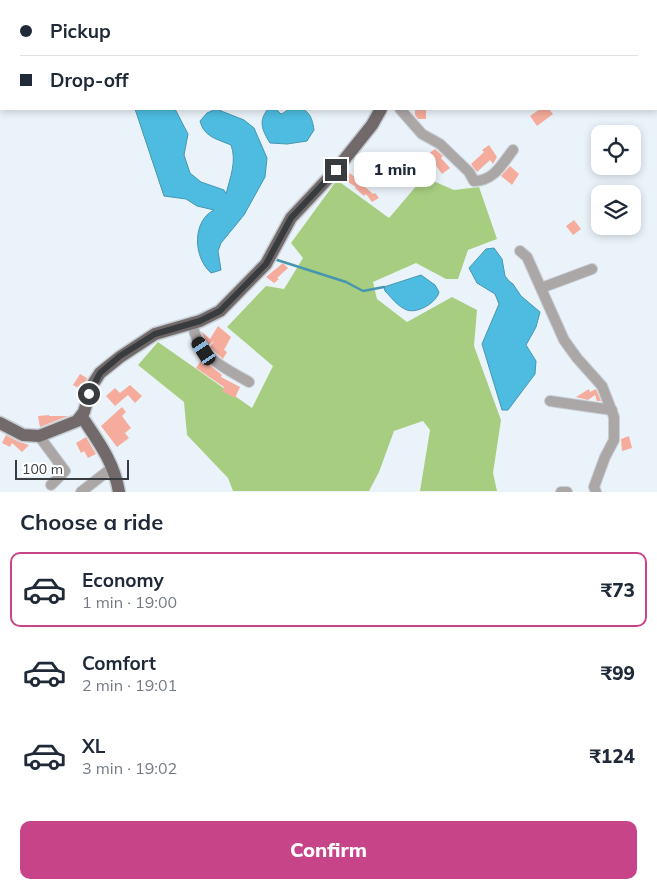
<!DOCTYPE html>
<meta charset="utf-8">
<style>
:root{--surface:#fff;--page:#f2f2f3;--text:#1f2937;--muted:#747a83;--line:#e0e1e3;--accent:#c84489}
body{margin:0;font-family:Mulish,sans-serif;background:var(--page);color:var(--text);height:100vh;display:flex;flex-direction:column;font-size:19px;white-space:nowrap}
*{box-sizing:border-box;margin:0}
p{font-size:16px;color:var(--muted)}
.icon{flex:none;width:28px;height:28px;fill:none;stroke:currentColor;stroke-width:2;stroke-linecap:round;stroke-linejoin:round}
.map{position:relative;height:492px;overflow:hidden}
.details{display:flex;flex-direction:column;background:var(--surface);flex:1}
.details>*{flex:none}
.banner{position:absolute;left:0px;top:0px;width:658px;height:110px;box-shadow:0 2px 8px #0003;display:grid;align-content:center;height:110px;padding:0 20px;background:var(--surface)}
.fabs{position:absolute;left:591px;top:125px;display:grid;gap:10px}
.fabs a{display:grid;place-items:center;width:50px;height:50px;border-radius:10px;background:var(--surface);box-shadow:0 2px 8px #0003;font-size:25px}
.scale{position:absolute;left:15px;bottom:12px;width:114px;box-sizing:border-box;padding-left:5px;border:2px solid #383c3e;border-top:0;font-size:14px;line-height:18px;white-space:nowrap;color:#383c3e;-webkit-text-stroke:4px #fff;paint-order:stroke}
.end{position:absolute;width:22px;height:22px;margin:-11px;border:6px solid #383c3e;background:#fff;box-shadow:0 0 0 2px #fff}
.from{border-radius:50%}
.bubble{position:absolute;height:35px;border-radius:10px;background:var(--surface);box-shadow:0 2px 8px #0003;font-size:16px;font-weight:800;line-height:35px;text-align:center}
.car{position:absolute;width:15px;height:30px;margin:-15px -8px;border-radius:6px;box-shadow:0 0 4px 1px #0007;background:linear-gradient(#222 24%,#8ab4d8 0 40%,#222 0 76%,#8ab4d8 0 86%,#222 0)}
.banner b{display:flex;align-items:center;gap:18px;height:48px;font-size:19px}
.banner b+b{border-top:1px solid var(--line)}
.banner i{width:12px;height:12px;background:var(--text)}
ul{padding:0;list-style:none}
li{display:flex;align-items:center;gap:15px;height:75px;margin:0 10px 8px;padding:0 10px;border:2px solid transparent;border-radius:10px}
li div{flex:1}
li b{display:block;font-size:19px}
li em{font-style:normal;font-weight:800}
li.active{border-color:var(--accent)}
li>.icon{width:45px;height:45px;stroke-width:1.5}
h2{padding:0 20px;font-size:22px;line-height:60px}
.action{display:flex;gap:10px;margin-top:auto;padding:10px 20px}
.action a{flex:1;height:58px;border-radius:10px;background:var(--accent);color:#fff;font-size:20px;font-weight:800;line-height:58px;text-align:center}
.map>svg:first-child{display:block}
</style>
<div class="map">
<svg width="657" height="492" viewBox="0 0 657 492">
<rect width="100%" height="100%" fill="#ebf3fa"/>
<path fill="#a7ce80" d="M424,177L454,190L479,187L497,239L468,250L458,279H446L416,263L373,282L377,299L407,322L452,297L477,310L474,346L501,420L493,473L497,491H420L430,430L423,421L394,431L379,472L369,491H233L228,478L187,435L184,402L138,365L158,342L252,408L273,366L227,327L266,286L284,289L303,258L291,243L337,180L389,218Z"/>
<path fill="#4dbce0" stroke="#4796af" d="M135,109H175L188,134L184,155L190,173L201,182L224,190L226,194C230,178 237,161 231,145C217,139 204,137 200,121L207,113L216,109L244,120L254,128L267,158L265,177L244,215L221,243L218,251L221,270L211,273C193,257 192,221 214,210L197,206L186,199L164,196Z
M268,109H276L281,114C285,113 287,109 291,109C307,106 312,115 314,130L307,141L287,144L270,143C262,130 258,121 268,109Z
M494,248L502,259L505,276L509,281L513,284L521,296L540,312L536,327L526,345L536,361L535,374L508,410H502L482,344L499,304L495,294L477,283L469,268L486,249Z
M421,275L435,285L439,292C437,302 418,314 407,310C398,307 391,297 385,291L384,287Z"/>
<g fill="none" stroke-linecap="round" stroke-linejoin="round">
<path stroke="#4796af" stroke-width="2.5" d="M274,259L346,282L363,291L384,287"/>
</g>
<path fill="#f5ac9d" d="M415,109H426V119H418L415,115Z
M540,109H549L553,114L537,126L530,116Z
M489,145L497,157L493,164L490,160L477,172L471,164L484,152L482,150Z
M435,149L443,156L441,158L450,168L442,174L428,154Z
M510,166L519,174L512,185L501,176Z
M350,173L373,194L375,193L379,198L372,202L366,194L364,196L355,188L356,187L346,181Z
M574,220L581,229L573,235L566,226Z
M283,263L288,268L277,278L279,279L274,283L266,277Z
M218,326L231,337L224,350L227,352L223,359L210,347L214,341L208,345L201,331L210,339Z
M202,359L222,375L221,377L240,387L235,398L222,391L224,387L196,368Z
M80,374L87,378L82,390L73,385Z
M130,385L142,396L135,403L128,395L115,406L106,396L115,388L120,393Z
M589,389L590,392L596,389L601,401H597L595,395L588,400L576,397Z
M122,407L126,412L122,416L131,428L125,433L129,438L117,447L101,426Z
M49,415V416H68L40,427L38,416Z
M6,435L19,442L29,445L22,452L12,443L10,447L2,443Z
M629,436L632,448L622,451L621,439Z
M86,437L96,454L88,458L84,451L81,453L76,443Z"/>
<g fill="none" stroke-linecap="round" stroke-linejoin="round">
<defs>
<path id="minor" d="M510,0L511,1
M559,1L564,0
M612,1L614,0
M400,109L422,134L440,144L469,172L474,181C494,181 502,164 513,150
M520,251L527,257L564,340L577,358L602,386L614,417V440L605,457L594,487L596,492
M541,288L592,269
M192,322C198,357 221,366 249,382
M550,401L612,410
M39,436L65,471L51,485
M81,492L113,467
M561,492H567"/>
<path id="major" d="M415,1L416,0
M82,417C98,441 114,462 119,492
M0,423L23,435L39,436L77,421L84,412L91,387L100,373L120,357L155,334L200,321L220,311L266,264L291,218L336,170L372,125L381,109"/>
</defs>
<use href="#minor" stroke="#c7ced4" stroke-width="12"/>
<use href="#major" stroke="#c7ced4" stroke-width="15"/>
<use href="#minor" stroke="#aca7a7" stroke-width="10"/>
<use href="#major" stroke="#726a6a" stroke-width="12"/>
</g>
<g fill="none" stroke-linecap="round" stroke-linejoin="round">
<path stroke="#383c3e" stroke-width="6" d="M89,394L100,373L120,356L155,334L200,321L220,311L266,264L291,218L336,170"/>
</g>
</svg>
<div class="fabs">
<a><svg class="icon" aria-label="locate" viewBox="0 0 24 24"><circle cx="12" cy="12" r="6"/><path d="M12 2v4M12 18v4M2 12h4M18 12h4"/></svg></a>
<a><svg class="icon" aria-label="layers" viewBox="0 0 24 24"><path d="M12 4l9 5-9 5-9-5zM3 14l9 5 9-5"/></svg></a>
</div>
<div class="scale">100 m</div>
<i class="end from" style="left:89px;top:394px"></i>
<i class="end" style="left:336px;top:170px"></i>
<div class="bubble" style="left:354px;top:152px;width:82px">1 min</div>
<i class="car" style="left:204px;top:351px;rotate:327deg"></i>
<div class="banner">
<b><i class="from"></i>Pickup</b>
<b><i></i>Drop-off</b>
</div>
</div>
<section class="details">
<h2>Choose a ride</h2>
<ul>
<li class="active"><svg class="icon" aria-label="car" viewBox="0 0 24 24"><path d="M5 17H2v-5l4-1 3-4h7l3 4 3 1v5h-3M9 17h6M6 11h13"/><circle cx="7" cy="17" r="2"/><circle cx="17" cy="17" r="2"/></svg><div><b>Economy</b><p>1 min · 19:00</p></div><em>₹73</em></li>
<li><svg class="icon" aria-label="car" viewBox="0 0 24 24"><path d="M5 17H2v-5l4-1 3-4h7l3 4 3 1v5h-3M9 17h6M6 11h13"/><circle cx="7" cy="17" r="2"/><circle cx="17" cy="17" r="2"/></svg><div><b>Comfort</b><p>2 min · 19:01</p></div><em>₹99</em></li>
<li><svg class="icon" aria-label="car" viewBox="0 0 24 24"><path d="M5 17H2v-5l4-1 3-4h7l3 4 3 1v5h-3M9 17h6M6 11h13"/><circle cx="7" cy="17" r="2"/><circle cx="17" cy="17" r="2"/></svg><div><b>XL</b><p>3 min · 19:02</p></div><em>₹124</em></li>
</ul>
<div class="action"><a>Confirm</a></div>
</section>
